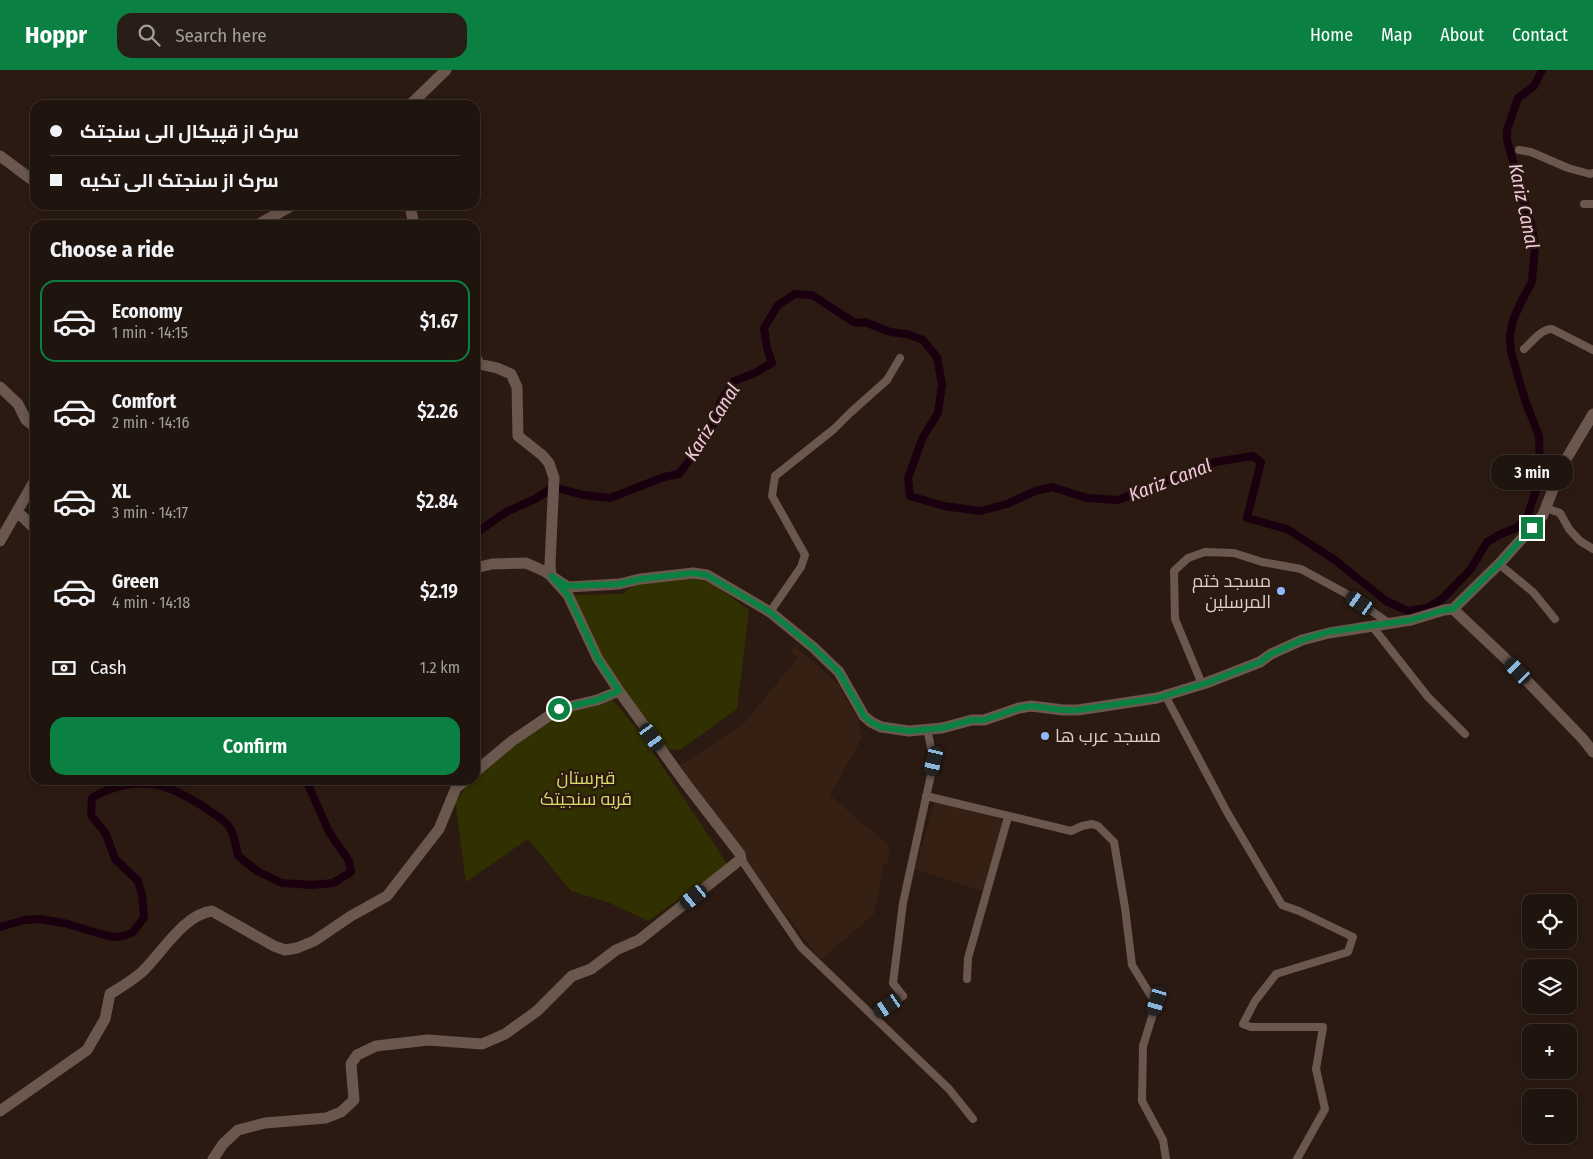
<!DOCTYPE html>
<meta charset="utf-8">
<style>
:root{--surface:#20140e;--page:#281d17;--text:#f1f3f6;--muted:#a29e9e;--line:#3d332e;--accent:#0b8043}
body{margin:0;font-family:"Fira Sans Condensed",Cairo,sans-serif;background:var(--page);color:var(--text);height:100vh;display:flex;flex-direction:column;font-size:19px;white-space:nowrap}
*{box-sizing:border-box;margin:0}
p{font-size:16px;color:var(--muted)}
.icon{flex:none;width:28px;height:28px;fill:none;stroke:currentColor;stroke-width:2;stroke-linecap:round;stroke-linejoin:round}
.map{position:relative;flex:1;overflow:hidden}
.sheet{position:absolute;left:30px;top:150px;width:450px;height:565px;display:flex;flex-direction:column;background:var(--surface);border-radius:15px;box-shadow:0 2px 8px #0003,0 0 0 1px var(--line)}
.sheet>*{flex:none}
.hud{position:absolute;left:30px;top:30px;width:450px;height:110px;border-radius:15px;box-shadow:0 2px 8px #0003,0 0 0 1px var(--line);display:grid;align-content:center;height:110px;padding:0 20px;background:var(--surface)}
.controls{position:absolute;left:1522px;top:824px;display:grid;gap:10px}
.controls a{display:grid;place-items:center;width:55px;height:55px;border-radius:10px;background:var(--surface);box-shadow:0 2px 8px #0003,0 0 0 1px var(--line);font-size:25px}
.end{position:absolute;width:22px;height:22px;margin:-11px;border:6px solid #0b8043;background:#fff;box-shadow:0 0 0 2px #fff}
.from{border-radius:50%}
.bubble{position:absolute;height:35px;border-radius:15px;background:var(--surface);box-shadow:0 2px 8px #0003,0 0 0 1px var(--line);font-size:16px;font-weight:600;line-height:35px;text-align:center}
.car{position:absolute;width:15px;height:30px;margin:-15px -8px;border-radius:6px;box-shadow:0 0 4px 1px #0007;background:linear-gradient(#222 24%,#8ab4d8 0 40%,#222 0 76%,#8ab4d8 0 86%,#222 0)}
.hud b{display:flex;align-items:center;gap:18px;height:48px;font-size:19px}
.hud b+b{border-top:1px solid var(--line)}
.hud i{width:12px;height:12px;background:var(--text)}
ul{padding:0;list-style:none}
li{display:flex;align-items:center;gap:15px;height:82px;margin:0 10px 8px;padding:0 10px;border:2px solid transparent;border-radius:15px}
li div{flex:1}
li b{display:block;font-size:19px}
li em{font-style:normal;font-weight:600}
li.on{border-color:var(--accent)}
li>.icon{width:45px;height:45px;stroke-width:1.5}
h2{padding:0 20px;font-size:22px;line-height:60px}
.pay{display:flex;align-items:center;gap:12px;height:55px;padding:0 20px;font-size:19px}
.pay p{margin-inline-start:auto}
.primary-button{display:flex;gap:10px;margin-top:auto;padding:10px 20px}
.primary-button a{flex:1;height:58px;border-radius:15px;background:var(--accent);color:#fff;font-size:20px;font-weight:600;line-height:58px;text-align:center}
header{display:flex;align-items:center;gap:30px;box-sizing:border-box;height:70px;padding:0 25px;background:var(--accent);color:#fff}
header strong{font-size:24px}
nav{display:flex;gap:28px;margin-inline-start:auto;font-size:18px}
.search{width:350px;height:45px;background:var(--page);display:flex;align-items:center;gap:12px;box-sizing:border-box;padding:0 18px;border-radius:15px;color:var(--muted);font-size:19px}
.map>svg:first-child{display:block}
</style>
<header>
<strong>Hoppr</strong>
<div class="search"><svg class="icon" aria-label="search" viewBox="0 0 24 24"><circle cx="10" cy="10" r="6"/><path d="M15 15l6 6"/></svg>Search here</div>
<nav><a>Home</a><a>Map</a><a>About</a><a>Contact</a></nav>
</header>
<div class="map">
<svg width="1593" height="1089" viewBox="0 0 1593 1089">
<rect width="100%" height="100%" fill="#2a1a12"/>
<path fill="#362014" d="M795,576L838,614L858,650L862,668L830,725L889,776L888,794L884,793L874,844L821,890L776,832L678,697L744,653L798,588L790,582Z
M935,732L1001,749L1003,753L984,822L915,799Z"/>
<path fill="#313001" d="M686,507L711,512L749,540L737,639L680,680L668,679L600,600L568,525L622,524L634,515Z
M610,627L639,661L728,795L648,851L610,833L571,821L528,769L466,812L455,731L472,710H475V707L551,646Z"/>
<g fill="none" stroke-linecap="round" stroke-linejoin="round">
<path stroke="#1a000e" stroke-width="8" d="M475,464L506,442L535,429L554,417L583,425L610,428L664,407L679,404L688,392L697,374L716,351L720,333L734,311L755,303L772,293L767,278L764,258L778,235L795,224L812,225L855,253L865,252L890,262L907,264L923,270L937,287L942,315L938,343L923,367L908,408L910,426L944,436L980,441L1007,434L1035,421L1052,417L1087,428L1118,430L1215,392L1253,386L1261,392L1247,448L1287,459L1335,490L1386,531L1408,541L1427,538L1442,529L1470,500L1487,472L1499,465L1518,457L1527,447L1540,409L1539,366L1525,330L1511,282L1510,265L1513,250L1522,230L1532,212L1535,176L1532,158L1507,70V60L1518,28L1534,16L1542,0
M0,857L25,850L39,849L64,853L108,866L119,867L132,863L144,848L142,825L138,811L115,789L106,764L91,745L92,728C109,717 131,712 151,714C168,715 187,727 201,735C209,741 219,746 226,753C234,761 236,776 238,786L257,801L282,813L312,815L333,813L351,802L349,791L329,762L306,710"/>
<path stroke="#6a574d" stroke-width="8" d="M1519,80L1531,82L1568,98L1590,104L1593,103
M1584,134H1593
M1524,279C1532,272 1541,259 1552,259L1593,280
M1546,438L1560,443L1569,459L1580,471L1593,479
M1499,494L1533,522L1555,549
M770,542L801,497L805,485L772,426L775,406L834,359L850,343L887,310L900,288
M1372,556L1428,627L1465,664
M1202,614L1175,549L1174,501L1188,488L1205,482L1234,483L1262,492L1301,499L1345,523L1389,553
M1165,625L1227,742L1282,835L1299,841L1353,867L1348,882L1276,904L1255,931L1243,954L1251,957H1323L1316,999L1325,1039L1297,1089
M926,726L1071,761L1082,756L1092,754L1098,756L1114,772L1125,838L1132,895L1151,926L1157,931L1143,976L1142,1031L1163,1070L1166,1089
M741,789L801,877L949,1019L973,1049
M967,909L968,888L1008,747
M873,946L903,926L893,913L903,833L934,691L927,659"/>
<path stroke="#6a574d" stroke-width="11" d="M410,35L446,0
M0,86L35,112
M410,135L413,151L417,155
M257,155L293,135
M0,317L18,334L26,350L35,357
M17,441L35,459
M0,471L35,410
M475,498L492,494L526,493L544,501L568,517L619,514L640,509L693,503L707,505L770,542L813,577L839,602L864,646L871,652L881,657L909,661L942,658L972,650H984L1019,638L1031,636L1063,640H1078L1157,628L1206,613L1260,592L1271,584L1302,570L1329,563L1411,550L1444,540L1453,539L1499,494L1543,445L1562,396L1593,344
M1453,539L1505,588L1583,669L1593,682
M475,702L512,671L559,639L597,630L619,621
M0,1041L87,980L105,949L110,924C121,917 133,910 142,902C162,883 183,845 212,841L274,876L285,880L297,878L314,871L351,846L387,826L439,759L456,718L466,710
M213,1089L223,1074L238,1060L265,1053L326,1048L341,1042L354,1030L351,994L357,985L376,976L428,970L482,974L505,964L537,941L572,906L591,899L616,880L639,870L741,789L740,784L686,714L619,621L598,589L568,525L551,506L550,494L554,408L549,393L542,385L518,366L517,317L511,304L497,298L479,294L475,286"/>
</g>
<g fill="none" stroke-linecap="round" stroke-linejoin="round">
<path stroke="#0b8043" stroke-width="6" d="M559,639L597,630L619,621L598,589L568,525L551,506L568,516L619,514L640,509L693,503L707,505L770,542L813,577L839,602L864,646L871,652L881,657L909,661L942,658L972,650H984L1019,638L1032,636L1063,640H1078L1158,628L1206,613L1260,592L1271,584L1302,570L1328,562L1411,550L1444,540L1453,539L1499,494L1532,458"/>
</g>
<g fill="#8fb8fd" stroke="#2a1a12" stroke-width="2">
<circle cx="1281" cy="521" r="5"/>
<circle cx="1045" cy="666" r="5"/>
</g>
<g text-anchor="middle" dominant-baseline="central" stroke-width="4.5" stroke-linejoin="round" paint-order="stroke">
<g font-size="18" fill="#dcd0ca" stroke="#2a1a12" text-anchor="end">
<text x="1271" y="511">مسجد ختم<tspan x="1271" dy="21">المرسلین</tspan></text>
<text x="1055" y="666" text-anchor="start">مسجد عرب ها</text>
</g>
<g font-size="18" fill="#dbda6b" stroke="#2a1a12">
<text x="586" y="708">قبرستان<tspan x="586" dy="21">قریه سنجیتک</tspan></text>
</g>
<g font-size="19" font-style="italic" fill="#f2c8db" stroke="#2a1a12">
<text transform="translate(1524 136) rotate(78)">Kariz Canal</text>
<text transform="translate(712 352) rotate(-58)">Kariz Canal</text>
<text transform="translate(1170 410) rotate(-21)">Kariz Canal</text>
</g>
</g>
</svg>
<div class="controls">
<a><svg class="icon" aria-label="locate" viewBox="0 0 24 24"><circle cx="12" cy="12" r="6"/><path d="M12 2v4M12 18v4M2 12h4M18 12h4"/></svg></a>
<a><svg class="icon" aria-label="layers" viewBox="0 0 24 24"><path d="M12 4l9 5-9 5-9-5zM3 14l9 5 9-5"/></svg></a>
<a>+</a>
<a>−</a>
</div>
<i class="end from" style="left:559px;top:639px"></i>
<i class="end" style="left:1532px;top:458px"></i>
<div class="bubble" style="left:1491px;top:385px;width:82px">3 min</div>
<i class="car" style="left:1360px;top:533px;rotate:305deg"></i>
<i class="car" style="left:1518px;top:601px;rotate:316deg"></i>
<i class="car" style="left:652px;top:667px;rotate:144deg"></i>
<i class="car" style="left:934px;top:691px;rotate:193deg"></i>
<i class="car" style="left:694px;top:827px;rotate:231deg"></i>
<i class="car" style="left:1157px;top:931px;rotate:197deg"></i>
<i class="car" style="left:888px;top:936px;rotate:236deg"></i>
<div class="hud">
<b><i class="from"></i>سرک از قپیکال الی سنجتک</b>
<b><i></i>سرک از سنجتک الی تکیه</b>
</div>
<section class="sheet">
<h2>Choose a ride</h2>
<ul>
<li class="on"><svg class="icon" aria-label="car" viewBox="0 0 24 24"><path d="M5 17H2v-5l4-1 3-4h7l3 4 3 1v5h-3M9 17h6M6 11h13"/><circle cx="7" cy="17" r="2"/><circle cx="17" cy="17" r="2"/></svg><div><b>Economy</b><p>1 min · 14:15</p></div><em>$1.67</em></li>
<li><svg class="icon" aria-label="car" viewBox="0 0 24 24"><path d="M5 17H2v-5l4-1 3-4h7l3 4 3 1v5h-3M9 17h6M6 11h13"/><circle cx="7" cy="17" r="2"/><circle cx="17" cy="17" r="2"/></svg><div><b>Comfort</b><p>2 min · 14:16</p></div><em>$2.26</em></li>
<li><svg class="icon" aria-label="car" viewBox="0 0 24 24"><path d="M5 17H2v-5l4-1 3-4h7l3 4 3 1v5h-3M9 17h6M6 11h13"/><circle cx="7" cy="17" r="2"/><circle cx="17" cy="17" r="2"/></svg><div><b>XL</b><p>3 min · 14:17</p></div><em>$2.84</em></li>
<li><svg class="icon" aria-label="car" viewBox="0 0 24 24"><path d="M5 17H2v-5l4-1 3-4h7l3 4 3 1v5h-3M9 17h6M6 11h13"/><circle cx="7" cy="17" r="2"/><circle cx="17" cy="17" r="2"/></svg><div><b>Green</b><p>4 min · 14:18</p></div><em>$2.19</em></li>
</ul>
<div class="pay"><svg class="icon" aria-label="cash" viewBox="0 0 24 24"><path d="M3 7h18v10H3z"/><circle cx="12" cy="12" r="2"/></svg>Cash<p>1.2 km</p></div>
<div class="primary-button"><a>Confirm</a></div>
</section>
</div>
